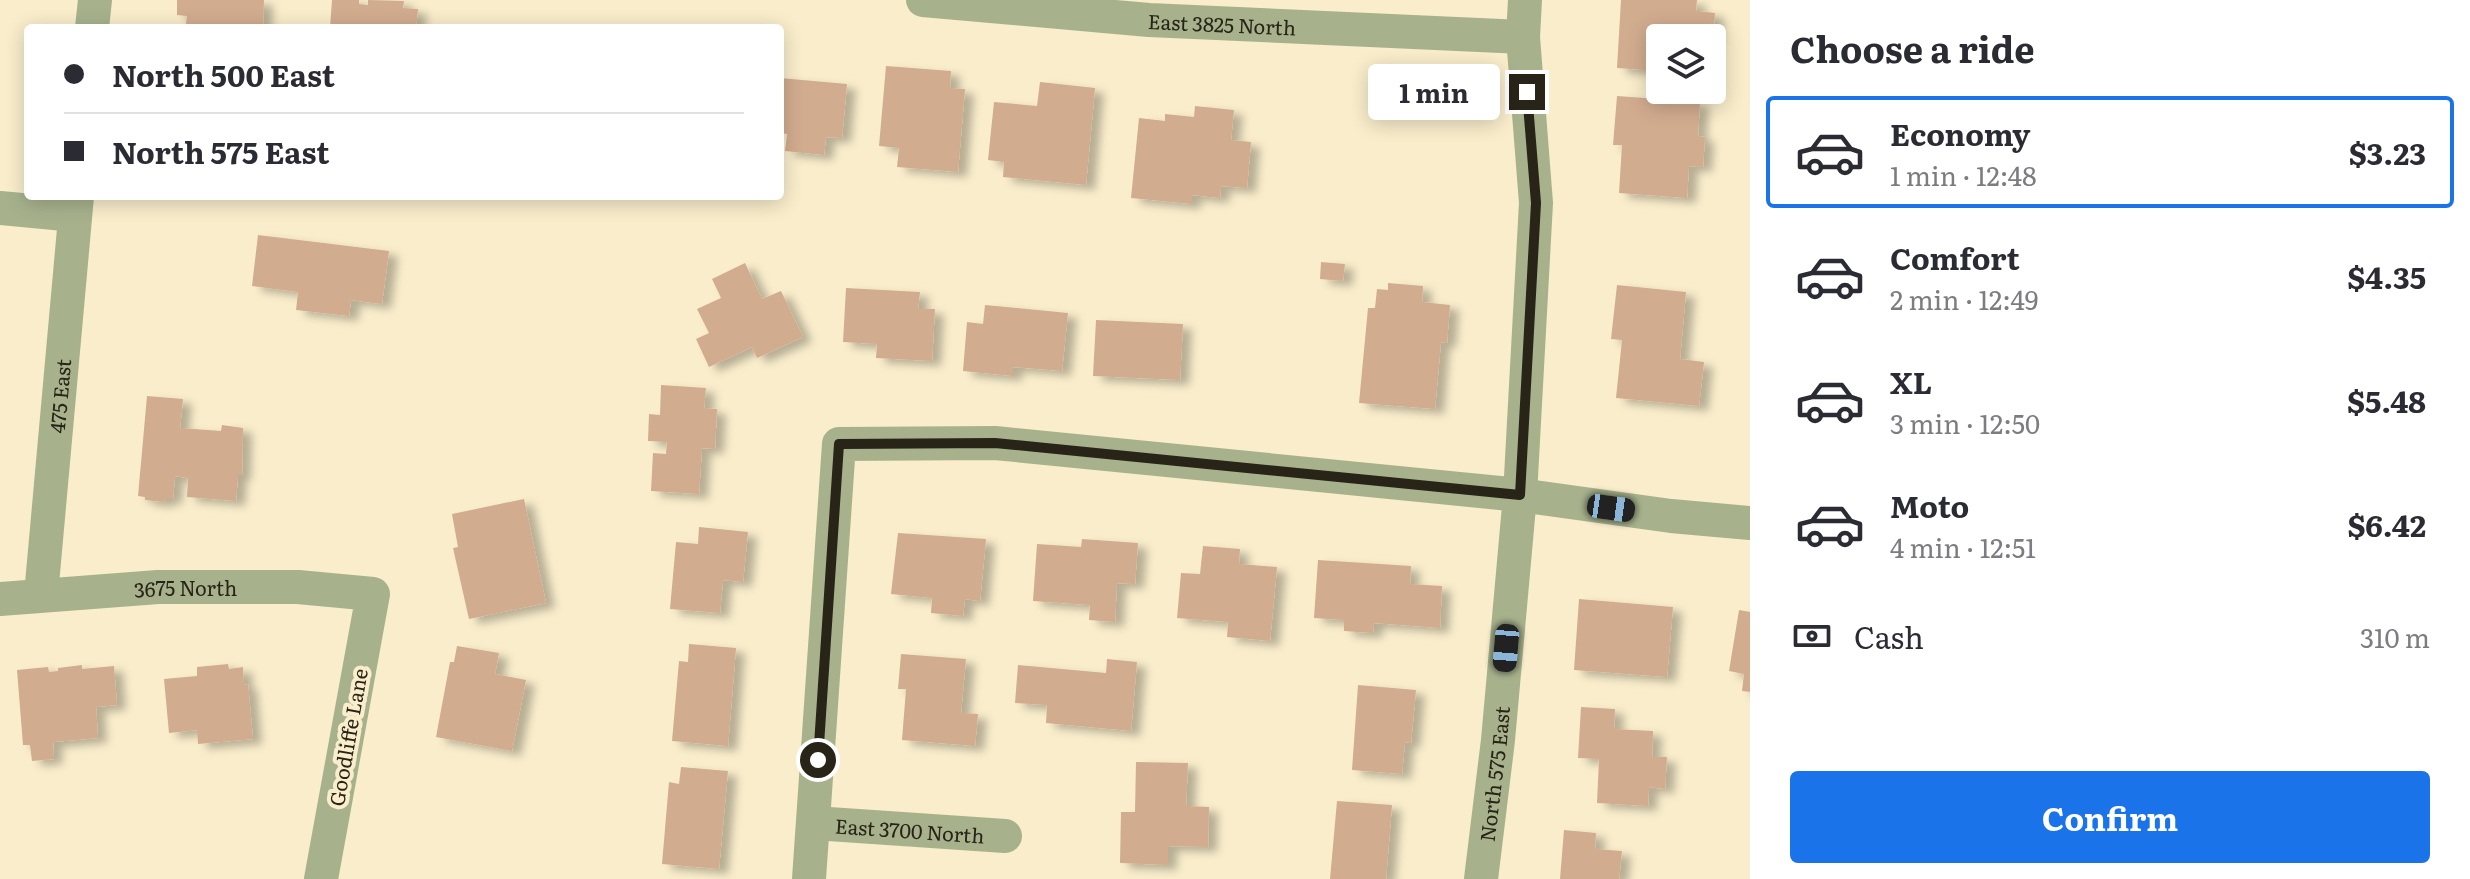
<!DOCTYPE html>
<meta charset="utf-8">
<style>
:root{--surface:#fff;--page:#f2f2f3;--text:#2b2b33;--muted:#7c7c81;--line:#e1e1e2;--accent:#1a73e8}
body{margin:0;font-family:Literata,serif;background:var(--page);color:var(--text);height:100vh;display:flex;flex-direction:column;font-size:30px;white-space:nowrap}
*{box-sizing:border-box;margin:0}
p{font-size:26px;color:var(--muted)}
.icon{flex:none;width:44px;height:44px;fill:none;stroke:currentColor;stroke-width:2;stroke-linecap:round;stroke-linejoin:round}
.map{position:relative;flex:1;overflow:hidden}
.sheet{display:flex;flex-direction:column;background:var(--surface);width:720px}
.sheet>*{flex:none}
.hud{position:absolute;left:24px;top:24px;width:760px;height:176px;border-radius:8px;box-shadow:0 4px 20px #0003;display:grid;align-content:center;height:176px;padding:0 40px;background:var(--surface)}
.buttons{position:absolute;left:1646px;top:24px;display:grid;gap:16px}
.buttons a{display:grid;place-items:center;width:80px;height:80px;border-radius:8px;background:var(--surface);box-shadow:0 4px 20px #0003;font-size:40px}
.end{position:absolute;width:36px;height:36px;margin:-18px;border:10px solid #282417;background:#fff;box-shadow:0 0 0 4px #fff}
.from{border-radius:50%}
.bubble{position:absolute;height:56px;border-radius:8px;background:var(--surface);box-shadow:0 4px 20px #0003;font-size:26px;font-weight:700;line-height:56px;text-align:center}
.car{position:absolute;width:24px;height:48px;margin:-24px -12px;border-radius:10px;box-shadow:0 0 6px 2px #0007;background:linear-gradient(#222 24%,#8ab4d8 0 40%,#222 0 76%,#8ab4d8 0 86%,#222 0)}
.hud b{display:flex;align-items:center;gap:28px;height:76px;font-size:30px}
.hud b+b{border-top:2px solid var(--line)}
.hud i{width:20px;height:20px;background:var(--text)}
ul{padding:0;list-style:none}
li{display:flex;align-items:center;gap:24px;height:112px;margin:0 16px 12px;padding:0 24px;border:4px solid transparent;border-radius:8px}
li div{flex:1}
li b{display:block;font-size:30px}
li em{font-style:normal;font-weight:700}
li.selected{border-color:var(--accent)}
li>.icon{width:72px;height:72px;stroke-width:1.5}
h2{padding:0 40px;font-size:36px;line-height:96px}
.pay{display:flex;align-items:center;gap:20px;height:88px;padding:0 40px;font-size:30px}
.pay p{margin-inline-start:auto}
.action{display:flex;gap:16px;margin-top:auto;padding:16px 40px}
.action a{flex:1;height:92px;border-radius:8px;background:var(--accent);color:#fff;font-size:32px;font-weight:700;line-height:92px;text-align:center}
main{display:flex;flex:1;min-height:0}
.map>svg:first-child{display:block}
</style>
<main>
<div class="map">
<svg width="1750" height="879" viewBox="0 0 1750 879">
<defs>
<filter id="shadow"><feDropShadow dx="9" dy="5" stdDeviation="4" flood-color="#0004"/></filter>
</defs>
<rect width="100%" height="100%" fill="#f9edcb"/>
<path fill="#d2ac8f" filter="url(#shadow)" d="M177,0H264L263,28L186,24L187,16L177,15Z
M332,0H359V4L368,5V0L404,1L403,8L418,9L416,28H330Z
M1621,0H1697L1696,11L1715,13L1713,38H1660V71L1617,68Z
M886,66L951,71L950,88L965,89L958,172L897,167L899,148L879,146Z
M780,78L847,84L842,138L826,137L824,155L785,151L787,134L780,133Z
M1040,82L1095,88L1086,185L1003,177L1004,162L988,160L994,102L1037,106Z
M1617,96L1700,102L1698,136L1705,137L1703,167L1689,166L1687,198L1619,193L1622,145H1613Z
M1195,106L1234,110L1231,140L1251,142L1247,188L1221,186L1220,198L1192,195V204L1131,198L1139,118L1165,121V114L1194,117Z
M258,235L389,251L382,304L351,300L349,316L296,310L298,292L252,286Z
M1321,262L1345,264L1343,281L1320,279Z
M745,263L762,299L781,291L803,337L757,358L752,347L709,367L696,339L709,333L697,309L721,298L712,279Z
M1388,283L1423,286L1422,302L1450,305L1447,343L1441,342L1435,409L1359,403L1368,308H1375L1377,289L1388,290Z
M1617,285L1686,292L1680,359L1704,362L1699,406L1616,398L1622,340L1611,339Z
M846,288L920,292L918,309H935L932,361L876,358L877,344L843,342Z
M985,305L1068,313L1062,371L1013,367V376L963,371L967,322L983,324Z
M1096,320L1183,324L1180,380L1093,376Z
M661,385L706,388L704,408L717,409L715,449L702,448L699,494L651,491L653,453L666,454L667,442L648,441L649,414L660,415Z
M147,396L183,399L180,428L221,431L222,425L243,428L242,475H238L236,501L187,497L188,478L175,476L173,499H165L164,502L145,500V497L138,496Z
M524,499L546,603L469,619L453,548L458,547L452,514Z
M699,527L748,532L743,582L723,580L720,613L670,609L676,542L698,544Z
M898,533L986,539L980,601L965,599L963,616L931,613L932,598L891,594Z
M1082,539L1138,543L1135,584L1117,583L1115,622L1089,620L1090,605L1033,601L1037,544L1081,547Z
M1203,546L1240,549L1239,564L1277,567L1270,641L1227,637L1228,622L1177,618L1181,573L1200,574Z
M1318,560L1411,566L1410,584L1442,586L1440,628L1374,623L1373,633L1344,631V620L1314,618Z
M1579,599L1673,607L1667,677L1574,670Z
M1739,610L1750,612V692L1742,691L1744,674L1729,671Z
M689,644L736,648L728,746L672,741L679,661L688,662Z
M457,646L499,653L495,674L526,680L512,751L436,737L450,662H454Z
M901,654L966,659L961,713L978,714L975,746L902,740L906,689H898Z
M1107,659L1137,662L1131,731L1046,723L1047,705L1015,703L1018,665L1106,673Z
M228,664L229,669L243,667L244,685L248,684L253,739L198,744L197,730L169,733L164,679L197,676V667Z
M82,665V669L114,666L117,705L96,707L98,738L53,742L54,759L32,761L30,745H23L17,670L48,667L49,672L58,671V668Z
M1358,685L1416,690L1411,743L1405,742L1402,774L1352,770Z
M1581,707L1615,709L1614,729L1653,731L1652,757H1667L1665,789L1649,787L1648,806L1597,803L1599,759L1578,758Z
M1136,762L1188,763L1186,806L1209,807L1208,847L1168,846V865L1120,863L1121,812H1135Z
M681,767L728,771L719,869L662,864L669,782L679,784Z
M1337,801L1392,805L1386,879H1330Z
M1564,830L1596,833L1595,849L1622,851L1619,879H1560Z"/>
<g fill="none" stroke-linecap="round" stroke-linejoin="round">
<g stroke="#a7b28d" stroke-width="34">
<path id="s1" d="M923,0L1149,20L1523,37"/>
<path d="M92,28L95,0"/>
<path d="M0,208L75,215"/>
<path id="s2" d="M41,595L77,196"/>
<path id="s3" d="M0,599L158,587H298L373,594L321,879"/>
<path id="s4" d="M814,823L1005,836"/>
<path d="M809,879L839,444L995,443L1520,495L1671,516L1750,523"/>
<path id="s5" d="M1481,879L1498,740L1520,495L1536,203L1523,37L1525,0"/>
</g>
</g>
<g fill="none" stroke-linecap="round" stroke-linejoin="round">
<path stroke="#282417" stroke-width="10" d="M818,760L839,444L995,443L1520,495L1536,203L1527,92"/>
</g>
<g text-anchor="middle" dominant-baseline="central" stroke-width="8" stroke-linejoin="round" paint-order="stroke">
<g font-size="20" fill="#282417" stroke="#f9edcb">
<text stroke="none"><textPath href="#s1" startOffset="300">East 3825 North</textPath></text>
<text stroke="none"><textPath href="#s2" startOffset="200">475 East</textPath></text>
<text stroke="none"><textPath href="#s3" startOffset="186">3675 North</textPath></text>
<text transform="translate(347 737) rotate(-80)">Goodliffe Lane</text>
<text stroke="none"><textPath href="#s5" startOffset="106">North 575 East</textPath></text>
<text stroke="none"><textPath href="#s4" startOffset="96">East 3700 North</textPath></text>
</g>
</g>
</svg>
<div class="buttons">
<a><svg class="icon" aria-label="layers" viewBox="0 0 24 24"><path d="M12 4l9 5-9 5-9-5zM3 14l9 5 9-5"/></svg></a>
</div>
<i class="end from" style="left:818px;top:760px"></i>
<i class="end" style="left:1527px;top:92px"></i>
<div class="bubble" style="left:1368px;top:64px;width:132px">1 min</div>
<i class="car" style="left:1611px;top:508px;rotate:98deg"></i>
<i class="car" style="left:1506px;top:648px;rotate:185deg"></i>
<div class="hud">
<b><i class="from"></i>North 500 East</b>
<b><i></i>North 575 East</b>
</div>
</div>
<section class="sheet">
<h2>Choose a ride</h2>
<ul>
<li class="selected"><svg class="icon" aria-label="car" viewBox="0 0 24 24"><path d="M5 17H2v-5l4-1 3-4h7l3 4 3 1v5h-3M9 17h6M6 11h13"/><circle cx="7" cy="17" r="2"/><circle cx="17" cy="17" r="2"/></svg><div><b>Economy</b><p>1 min · 12:48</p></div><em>$3.23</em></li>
<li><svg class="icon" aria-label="car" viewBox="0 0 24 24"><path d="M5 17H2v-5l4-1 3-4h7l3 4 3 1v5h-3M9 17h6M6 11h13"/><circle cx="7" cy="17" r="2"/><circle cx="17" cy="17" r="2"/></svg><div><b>Comfort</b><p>2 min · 12:49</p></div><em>$4.35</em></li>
<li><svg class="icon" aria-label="car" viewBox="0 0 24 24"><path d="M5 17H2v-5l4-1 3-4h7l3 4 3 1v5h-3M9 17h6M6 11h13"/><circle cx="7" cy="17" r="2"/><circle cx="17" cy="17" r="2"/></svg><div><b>XL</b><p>3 min · 12:50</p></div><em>$5.48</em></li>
<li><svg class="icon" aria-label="car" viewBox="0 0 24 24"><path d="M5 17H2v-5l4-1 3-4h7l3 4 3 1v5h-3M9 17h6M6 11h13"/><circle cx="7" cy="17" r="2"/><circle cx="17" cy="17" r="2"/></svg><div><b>Moto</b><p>4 min · 12:51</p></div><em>$6.42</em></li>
</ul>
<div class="pay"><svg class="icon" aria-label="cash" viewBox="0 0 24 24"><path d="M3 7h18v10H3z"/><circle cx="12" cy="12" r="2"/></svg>Cash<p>310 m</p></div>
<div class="action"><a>Confirm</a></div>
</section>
</main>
